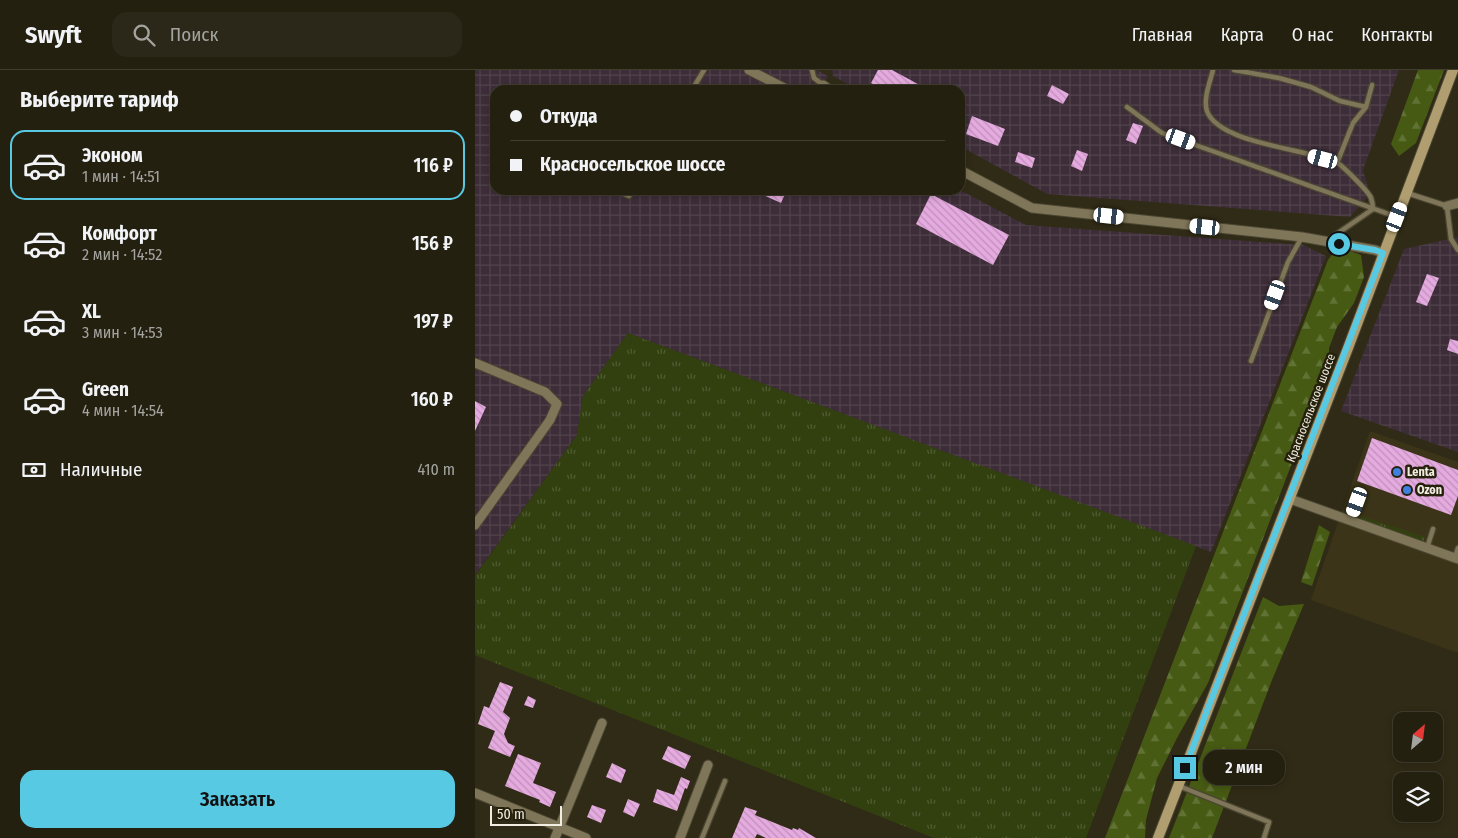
<!DOCTYPE html>
<html lang="ru">
<meta charset="utf-8">
<style>
:root{--surface:#242010;--page:#2c2819;--text:#f1f3f6;--muted:#a3a39f;--line:#413e30;--accent:#58c9e3}
body{margin:0;font-family:"Fira Sans Condensed",sans-serif;background:var(--page);color:var(--text);height:100vh;display:flex;flex-direction:column;font-size:19px;white-space:nowrap}
*{box-sizing:border-box;margin:0}
p{font-size:16px;color:var(--muted)}
.icon{flex:none;width:28px;height:28px;fill:none;stroke:currentColor;stroke-width:2;stroke-linecap:round;stroke-linejoin:round}
.map{position:relative;flex:1;overflow:hidden}
.sheet{display:flex;flex-direction:column;background:var(--surface);width:475px}
.sheet>*{flex:none}
.hud{position:absolute;left:15px;top:15px;width:475px;height:110px;border-radius:15px;box-shadow:0 2px 8px #0003,0 0 0 1px var(--line);display:grid;align-content:center;height:110px;padding:0 20px;background:var(--surface)}
.needle{width:32px;rotate:28deg}
.buttons{position:absolute;left:918px;top:642px;display:grid;gap:10px}
.buttons a{display:grid;place-items:center;width:50px;height:50px;border-radius:10px;background:var(--surface);box-shadow:0 2px 8px #0003,0 0 0 1px var(--line);font-size:25px}
.scale{position:absolute;left:15px;bottom:12px;width:72px;box-sizing:border-box;padding-left:5px;border:2px solid #f1eee1;border-top:0;font-size:14px;line-height:18px;white-space:nowrap;color:#f1eee1;-webkit-text-stroke:4px #26210d;paint-order:stroke}
.end{position:absolute;width:22px;height:22px;margin:-11px;border:6px solid #58c9e3;background:#111;box-shadow:0 0 0 2px #111}
.from{border-radius:50%}
.bubble{position:absolute;height:35px;border-radius:15px;background:var(--surface);box-shadow:0 2px 8px #0003,0 0 0 1px var(--line);font-size:16px;font-weight:600;line-height:35px;text-align:center}
.car{position:absolute;width:15px;height:30px;margin:-15px -8px;border-radius:6px;box-shadow:0 0 4px 1px #0007;background:linear-gradient(#fff 24%,#345 0 40%,#fff 0 76%,#345 0 86%,#fff 0)}
.hud b{display:flex;align-items:center;gap:18px;height:48px;font-size:19px}
.hud b+b{border-top:1px solid var(--line)}
.hud i{width:12px;height:12px;background:var(--text)}
ul{padding:0;list-style:none}
li{display:flex;align-items:center;gap:15px;height:70px;margin:0 10px 8px;padding:0 10px;border:2px solid transparent;border-radius:15px}
li div{flex:1}
li b{display:block;font-size:19px}
li em{font-style:normal;font-weight:600}
li.active{border-color:var(--accent)}
li>.icon{width:45px;height:45px;stroke-width:1.5}
h2{padding:0 20px;font-size:22px;line-height:60px}
.pay{display:flex;align-items:center;gap:12px;height:55px;padding:0 20px;font-size:19px}
.pay p{margin-inline-start:auto}
.button{display:flex;gap:10px;margin-top:auto;padding:10px 20px}
.button a{flex:1;height:58px;border-radius:15px;background:var(--accent);color:#111;font-size:20px;font-weight:600;line-height:58px;text-align:center}
header{display:flex;align-items:center;gap:30px;box-sizing:border-box;height:70px;padding:0 25px;background:var(--surface);border-bottom:1px solid var(--line)}
header strong{font-size:24px}
nav{display:flex;gap:28px;margin-inline-start:auto;font-size:18px}
.search{width:350px;height:45px;background:var(--page);display:flex;align-items:center;gap:12px;box-sizing:border-box;padding:0 18px;border-radius:15px;color:var(--muted);font-size:19px}
main{display:flex;flex:1;min-height:0}
.map>svg:first-child{display:block}
</style>
<header>
<strong>Swyft</strong>
<div class="search"><svg class="icon" aria-label="search" viewBox="0 0 24 24"><circle cx="10" cy="10" r="6"/><path d="M15 15l6 6"/></svg>Поиск</div>
<nav><a>Главная</a><a>Карта</a><a>О нас</a><a>Контакты</a></nav>
</header>
<main>
<section class="sheet">
<h2>Выберите тариф</h2>
<ul>
<li class="active"><svg class="icon" aria-label="car" viewBox="0 0 24 24"><path d="M5 17H2v-5l4-1 3-4h7l3 4 3 1v5h-3M9 17h6M6 11h13"/><circle cx="7" cy="17" r="2"/><circle cx="17" cy="17" r="2"/></svg><div><b>Эконом</b><p>1 мин · 14:51</p></div><em>116 ₽</em></li>
<li><svg class="icon" aria-label="car" viewBox="0 0 24 24"><path d="M5 17H2v-5l4-1 3-4h7l3 4 3 1v5h-3M9 17h6M6 11h13"/><circle cx="7" cy="17" r="2"/><circle cx="17" cy="17" r="2"/></svg><div><b>Комфорт</b><p>2 мин · 14:52</p></div><em>156 ₽</em></li>
<li><svg class="icon" aria-label="car" viewBox="0 0 24 24"><path d="M5 17H2v-5l4-1 3-4h7l3 4 3 1v5h-3M9 17h6M6 11h13"/><circle cx="7" cy="17" r="2"/><circle cx="17" cy="17" r="2"/></svg><div><b>XL</b><p>3 мин · 14:53</p></div><em>197 ₽</em></li>
<li><svg class="icon" aria-label="car" viewBox="0 0 24 24"><path d="M5 17H2v-5l4-1 3-4h7l3 4 3 1v5h-3M9 17h6M6 11h13"/><circle cx="7" cy="17" r="2"/><circle cx="17" cy="17" r="2"/></svg><div><b>Green</b><p>4 мин · 14:54</p></div><em>160 ₽</em></li>
</ul>
<div class="pay"><svg class="icon" aria-label="cash" viewBox="0 0 24 24"><path d="M3 7h18v10H3z"/><circle cx="12" cy="12" r="2"/></svg>Наличные<p>410 m</p></div>
<div class="button"><a>Заказать</a></div>
</section>
<div class="map">
<svg width="983" height="768" viewBox="0 0 983 768">
<defs>
<pattern id="industrial-grid" width="8" height="8" patternUnits="userSpaceOnUse" patternTransform="scale(1.25)"><rect width="8" height="8" fill="#3d2d38"/><path d="M0 4h8M4 0v8" fill="none" stroke="#50424b"/></pattern>
<pattern id="grass-tufts" width="24" height="20" patternUnits="userSpaceOnUse" patternTransform="scale(1.25)"><rect width="24" height="20" fill="#324010"/><path d="M3 7l-1-3M5 7V3M7 7l1-3M15 17l-1-3M17 17v-4M19 17l1-3" fill="none" stroke="#505c32"/></pattern>
<pattern id="forest-firs" width="22" height="20" patternUnits="userSpaceOnUse" patternTransform="scale(1.25)"><rect width="22" height="20" fill="#465a13"/><path d="M5 1l3.5 6h-7zM16 11l3.5 6h-7z" fill="#617235"/></pattern>
<pattern id="building-back-hatch" width="6" height="6" patternUnits="userSpaceOnUse" patternTransform="scale(1.25)"><rect width="6" height="6" fill="#e5aadf"/><path d="M-1 5l2 2M0 0l6 6M5-1l2 2" fill="none" stroke="#be91b8"/></pattern>
</defs>
<rect width="100%" height="100%" fill="#302b16"/>
<path fill="#3b3418" d="M895,361L983,392V583L836,530Z"/>
<path fill="url(#industrial-grid)" d="M0,0H342L353,6L346,20H340L329,14L333,20H20V120H485L551,155L828,175L851,186L736,482L153,263L108,326L102,365L0,505Z
M357,0H924L888,100L895,124L875,147L572,124L485,76V20H383L358,6Z
M983,167V382L866,341L929,179Z"/>
<path fill="url(#grass-tufts)" d="M153,263L721,476L611,768H459L0,585V506L102,365L108,326Z
M886,446L950,467L948,472L885,450Z"/>
<path fill="url(#forest-firs)" d="M943,0H969L941,73L924,86L916,74Z
M861,179L875,181L886,185L889,207L879,233L862,257L854,278V296L733,613L702,668L682,708L671,750L670,768H630L853,190Z
M844,455L855,462L837,516L826,512Z
M788,527L804,536L829,534L797,610L737,768H694Z"/>
<path fill="url(#building-back-hatch)" d="M403,0H417L454,20H408L396,13Z
M577,15L594,24L588,34L572,26Z
M497,46L530,59L523,76L491,64Z
M658,53L668,56L661,74L651,70Z
M602,80L613,84L607,101L596,96Z
M543,82L560,88L557,98L540,92Z
M277,120H302L310,124L306,133Z
M456,124L534,165L518,195L441,154Z
M952,204L964,208L952,236L941,232Z
M975,269L983,271V284L972,280Z
M0,331L11,337L0,361Z
M897,368L983,400V426L976,445L882,411Z
M25,612L38,617L28,642L35,648L29,664L33,673L40,676L35,687L13,678L20,661L3,654L9,636L14,638Z
M53,626L61,630L58,638L49,635Z
M193,676L216,686L210,699L187,689Z
M43,684L66,693L58,713L81,722L75,737L64,732L65,730L30,716Z
M137,693L151,700L146,713L131,707Z
M206,707L215,711L212,719L210,718L202,741L178,732L182,719L199,725Z
M153,729L165,734L159,747L148,742Z
M117,735L131,740L126,753L112,747Z
M270,737L282,741L280,745L317,760L318,758L323,760L324,758L341,768H291L282,764L280,768H257Z"/>
<g fill="none" stroke-linecap="round" stroke-linejoin="round">
<defs>
<path id="service" d="M337,0L339,8L348,15
M738,0C735,12 728,29 732,41C744,74 833,79 861,92C867,95 894,122 896,128C897,131 898,135 898,139L853,170
M759,0L804,8L836,17L865,31L891,37
M217,20L229,0
M652,37L687,63L922,147
M862,93L878,53L891,37L897,15
M140,120L154,126L157,120
M932,123L972,136L976,169L983,180
M776,291L813,192L827,167
M876,451L882,432
M952,478L958,459
M980,488L983,478
M704,716L794,752L789,768
M227,768L250,711"/>
<path id="minor" d="M274,0L313,20
M348,15L355,20
M485,100L557,138L827,167L900,180L908,183
M972,136L983,133
M0,293L70,322L82,334L75,350L0,455
M815,429L983,489
M0,723L111,768
M80,768L127,653
M205,768L233,695"/>
<path id="secondary" d="M683,768L873,278L978,0"/>
</defs>
<use href="#service" stroke="#4b4632" stroke-width="7"/>
<use href="#minor" stroke="#4b4632" stroke-width="11"/>
<use href="#secondary" stroke="#4b4632" stroke-width="12"/>
<use href="#service" stroke="#7f7558" stroke-width="4.5"/>
<use href="#minor" stroke="#7f7558" stroke-width="9"/>
<use href="#secondary" stroke="#b09e70" stroke-width="10"/>
</g>
<g fill="none" stroke-linecap="round" stroke-linejoin="round">
<path stroke="#58c9e3" stroke-width="6" d="M710,698L908,183L900,180L864,174"/>
</g>
<g fill="#3f7fe0" stroke="#26210d" stroke-width="2">
<circle cx="922" cy="402" r="5"/>
<circle cx="932" cy="420" r="5"/>
</g>
<g text-anchor="middle" dominant-baseline="central" stroke-width="5" stroke-linejoin="round" paint-order="stroke">
<g font-size="12" fill="#f1eee1" stroke="#26210d">
<text transform="translate(836 338) rotate(-69)">Красносельское шоссе</text>
</g>
<g font-size="12" font-weight="bold" fill="#f1eee1" stroke="#26210d" text-anchor="start">
<text x="932" y="402">Lenta</text>
<text x="942" y="420">Ozon</text>
</g>
</g>
</svg>
<div class="buttons">
<a><svg class="needle" viewBox="-14 -14 28 28"><path d="M0-13l5 13h-10z" fill="#e53935"/><path d="M0 13l5-13h-10z" fill="#a3a39f"/></svg></a>
<a><svg class="icon" aria-label="layers" viewBox="0 0 24 24"><path d="M12 4l9 5-9 5-9-5zM3 14l9 5 9-5"/></svg></a>
</div>
<div class="scale">50 m</div>
<i class="end from" style="left:864px;top:174px"></i>
<i class="end" style="left:710px;top:698px"></i>
<div class="bubble" style="left:728px;top:680px;width:82px">2 мин</div>
<i class="car" style="left:706px;top:69px;rotate:110deg"></i>
<i class="car" style="left:848px;top:89px;rotate:285deg"></i>
<i class="car" style="left:634px;top:146px;rotate:96deg"></i>
<i class="car" style="left:922px;top:147px;rotate:21deg"></i>
<i class="car" style="left:730px;top:157px;rotate:276deg"></i>
<i class="car" style="left:800px;top:225px;rotate:200deg"></i>
<i class="car" style="left:882px;top:432px;rotate:200deg"></i>
<div class="hud">
<b><i class="from"></i>Откуда</b>
<b><i></i>Красносельское шоссе</b>
</div>
</div>
</main>
